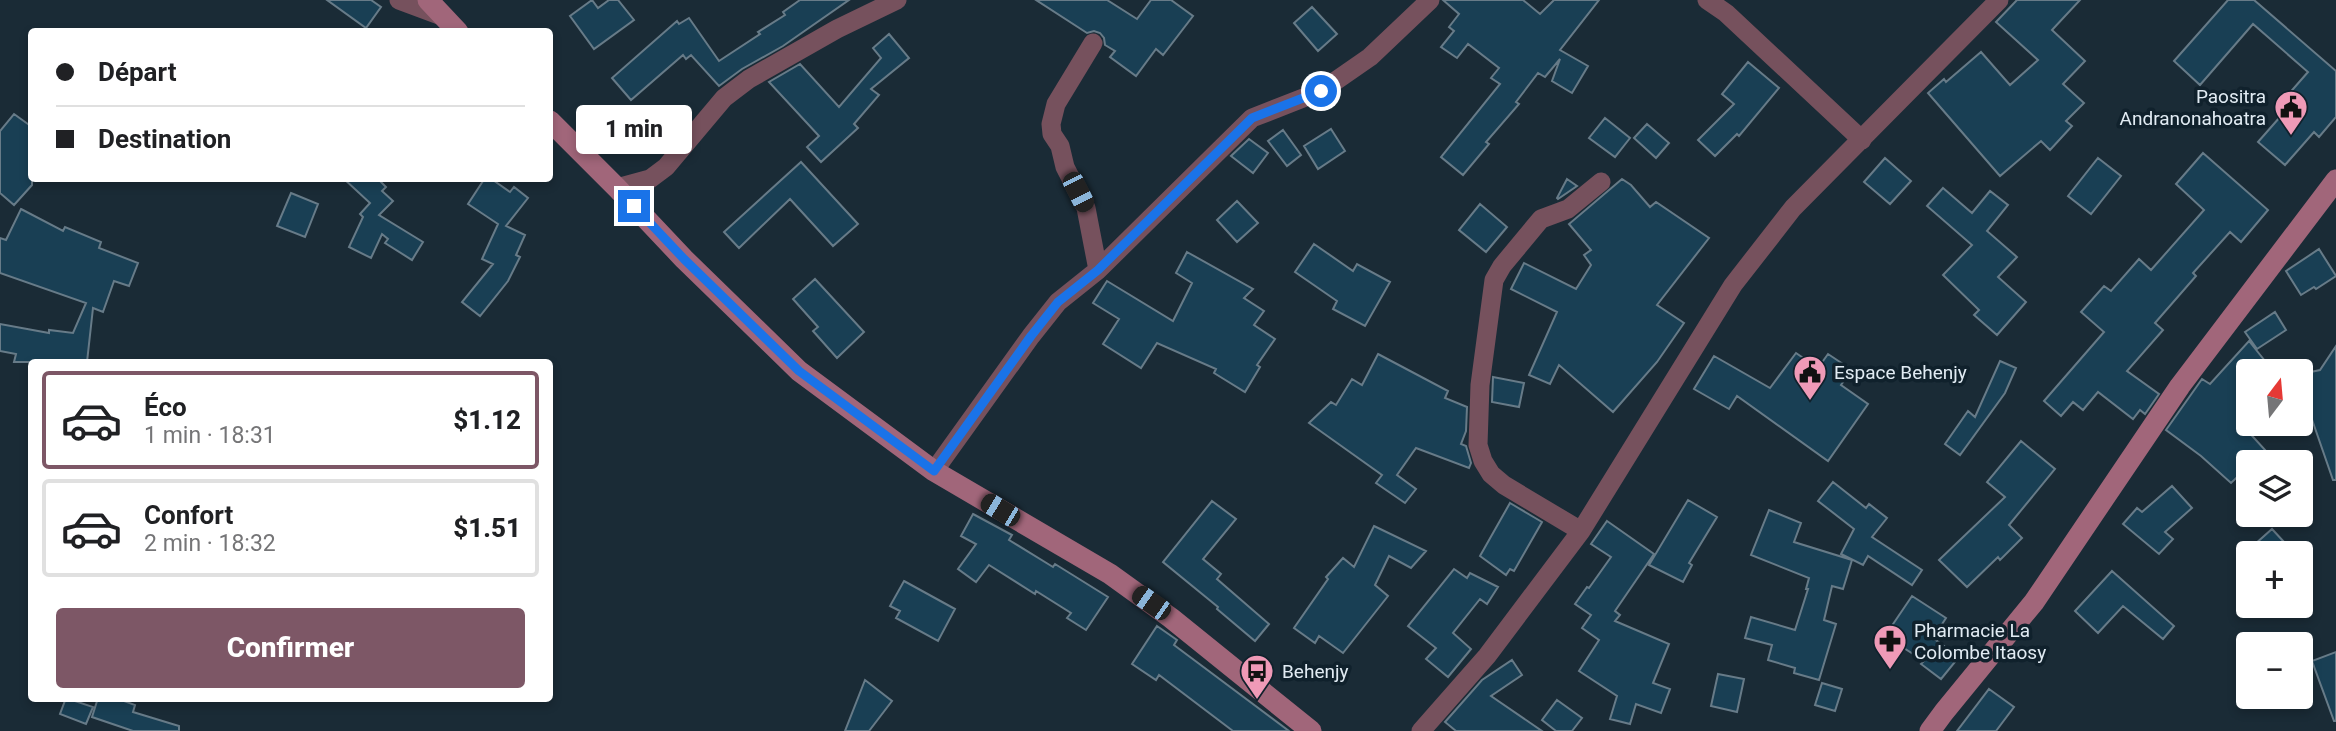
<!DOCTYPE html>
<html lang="fr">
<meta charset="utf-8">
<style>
:root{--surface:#fff;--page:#f2f2f2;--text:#202124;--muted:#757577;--line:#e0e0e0;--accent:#7d5766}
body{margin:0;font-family:Roboto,sans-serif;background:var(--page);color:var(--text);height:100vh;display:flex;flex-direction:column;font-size:26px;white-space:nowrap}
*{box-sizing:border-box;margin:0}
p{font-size:23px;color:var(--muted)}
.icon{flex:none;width:38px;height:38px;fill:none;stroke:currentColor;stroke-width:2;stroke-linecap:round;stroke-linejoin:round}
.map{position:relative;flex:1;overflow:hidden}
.panel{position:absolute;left:28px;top:359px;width:525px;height:343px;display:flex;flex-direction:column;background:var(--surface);border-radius:7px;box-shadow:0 4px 10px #0003}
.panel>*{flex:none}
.banner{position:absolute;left:28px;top:28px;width:525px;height:154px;border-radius:7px;box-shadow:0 4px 10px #0003;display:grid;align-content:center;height:154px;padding:0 28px;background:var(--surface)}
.needle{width:46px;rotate:16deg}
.controls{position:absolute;left:2236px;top:359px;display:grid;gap:14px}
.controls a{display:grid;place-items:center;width:77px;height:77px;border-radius:7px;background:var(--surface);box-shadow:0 4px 10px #0003;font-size:35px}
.end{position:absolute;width:32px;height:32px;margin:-16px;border:9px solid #1a73e8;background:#fff;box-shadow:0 0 0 4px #fff}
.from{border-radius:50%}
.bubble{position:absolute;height:49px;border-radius:7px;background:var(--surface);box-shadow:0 4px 10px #0003;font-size:23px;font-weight:800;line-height:49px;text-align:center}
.car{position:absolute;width:21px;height:42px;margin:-21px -10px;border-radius:9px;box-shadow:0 0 5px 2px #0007;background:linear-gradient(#222 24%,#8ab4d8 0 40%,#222 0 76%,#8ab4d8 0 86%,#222 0)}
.banner b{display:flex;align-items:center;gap:24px;height:66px;font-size:26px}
.banner b+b{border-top:2px solid var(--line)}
.banner i{width:18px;height:18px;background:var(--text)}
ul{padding:12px 0 0;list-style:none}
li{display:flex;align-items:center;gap:21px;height:98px;margin:0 14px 10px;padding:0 14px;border:4px solid var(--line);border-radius:7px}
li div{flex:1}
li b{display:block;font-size:26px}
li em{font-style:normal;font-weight:800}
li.selected{border-color:var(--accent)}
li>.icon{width:63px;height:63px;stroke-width:1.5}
.action{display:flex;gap:14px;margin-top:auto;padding:14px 28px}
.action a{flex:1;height:80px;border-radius:7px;background:var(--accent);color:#fff;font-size:28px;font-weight:800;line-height:80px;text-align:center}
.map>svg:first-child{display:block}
</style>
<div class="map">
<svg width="2336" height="731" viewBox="0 0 2336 731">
<rect width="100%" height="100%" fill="#1a2b36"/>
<path fill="#193f54" stroke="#677b88" stroke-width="2" d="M327,0H371L381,7L366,28Z
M592,0L598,8L609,0H618L634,20L594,49L570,16Z
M800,0H849L783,46L742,69L719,86L691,55L686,59L683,55L631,100L612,78L677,21L679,24L689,18L719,61L760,34L758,32L785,15L783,12Z
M1036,0H1107L1137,19L1151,0H1171L1193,16L1163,55L1156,49L1136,76L1110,57L1115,51L1105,45L1104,38L1100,33L1094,31L1087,33Z
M1443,0H1523L1540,14L1554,0H1599L1560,50L1588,66L1572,93L1552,81L1560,59L1545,77L1538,73L1516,102L1519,104L1486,142L1489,144L1463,175L1441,157L1500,84L1491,78L1499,68L1468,44L1457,58L1441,47L1454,31L1449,27L1459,14Z
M2017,0H2080L2052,30L2085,61L2063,84L2084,103L2066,121L2072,126L2050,150L2041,141L2000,176L1928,93L1944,79L1946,82L1981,52L2010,85L2038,60L1996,22Z
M2228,0H2254L2336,71V117L2319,137L2314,132L2285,165L2258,142L2287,109L2280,104L2308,72L2253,24L2200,85L2174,61Z
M1312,7L1337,34L1318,51L1294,23Z
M889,34L909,58L871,89L879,95L854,124L858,128L821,162L807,147L819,136L769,82L800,64L839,107L881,58L873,48Z
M1748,62L1779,88L1739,136L1737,134L1715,156L1698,140L1734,104L1722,94Z
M14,114L32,127V185L14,205L0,193V131Z
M1605,118L1630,138L1615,157L1589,138Z
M1647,124L1669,143L1656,158L1634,138Z
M1331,129L1345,151L1318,169L1304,146Z
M1283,130L1301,155L1287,166L1268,141Z
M1249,139L1268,153L1253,173L1231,156Z
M2203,153L2268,210L2241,242L2230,232L2193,273L2196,276L2155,323L2163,330L2127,371L2159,394L2145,414L2140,410L2133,419L2098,392L2083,410L2073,402L2061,416L2044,401L2104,332L2081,312L2104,286L2111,291L2139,259L2151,270L2204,210L2176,184Z
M1885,158L1911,181L1890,204L1864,182Z
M2098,158L2121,176L2091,214L2068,196Z
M801,162L858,224L833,246L790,199L739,248L724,232Z
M343,178H377L386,187L382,191L393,201L379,215L423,242L412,260L385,243L388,239L382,234L371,258L349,247L363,217L360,214L370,203Z
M485,178H490L510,192L514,187L528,198L506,226L525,235L516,255L520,257L508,281L480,316L462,302L493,264L482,259L498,224L468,204Z
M1567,179L1577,186L1558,199L1557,198Z
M1622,179L1631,185L1650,207L1656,202L1709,238L1657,305L1684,323L1657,362L1613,412L1559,365L1550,384L1529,375L1557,312L1511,289L1524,263L1576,289L1591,265L1584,255L1591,250L1569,224Z
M1943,188L1972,213L1990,191L2008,205L1987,231L2017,257L1998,277L2026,302L1997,335L1974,315L1979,310L1943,275L1972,245L1927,206Z
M291,193L318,204L305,237L277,226Z
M1237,201L1258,223L1237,242L1217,220Z
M1480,204L1507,227L1486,252L1459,230Z
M21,209L63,231L65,227L101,242L99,248L138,263L129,286L114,281L103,312L93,308L87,362H14L16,354L0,351V324L49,333V330L73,333L86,303L0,273V238L6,240Z
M1314,244L1353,271L1357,264L1390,282L1365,326L1333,309L1337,301L1295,272Z
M2319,249L2336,276L2316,289L2314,287L2301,295L2286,271Z
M1187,252L1253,289L1244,298L1264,311L1254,325L1275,339L1257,365L1260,367L1245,392L1214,373L1216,369L1157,343L1141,368L1103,344L1119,319L1093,303L1107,281L1173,321L1192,283L1176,273Z
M815,279L864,332L837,358L813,331L818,327L793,299Z
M2275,312L2286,330L2257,349L2245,332Z
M2249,341L2273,371H2249V421L2244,427L2276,462H2249V466L2231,483L2201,456L2166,430L2202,379L2210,384Z
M2336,346V480H2333L2308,408L2301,411V374L2320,370Z
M1796,353L1818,368L1828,354L1852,370L1841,385L1868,404L1828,461L1737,396L1729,409L1694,389L1714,356L1770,388Z
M1378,354L1448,391L1445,398L1467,407L1466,431L1461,444L1466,446L1471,463L1469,468L1416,448L1397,475L1416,489L1405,503L1376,483L1382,475L1309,423L1331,402L1336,405L1352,379L1362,385Z
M2000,361L2016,368L2005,393L1960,455L1945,444L1968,411L1975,417Z
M1493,377L1524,383L1519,407L1492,402Z
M2021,441L2055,469L2009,525L2022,538L2000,560L1998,557L1967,587L1939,560L2005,497L1987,482Z
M1833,482L1866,508L1869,504L1887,518L1872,537L1922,570L1912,585L1868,556L1863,565L1841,554L1854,529L1818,501Z
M2172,486L2192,508L2165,532L2173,539L2159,554L2123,524L2137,508L2142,512Z
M1688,500L1717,517L1689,563L1692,565L1683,582L1649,565Z
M1212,501L1236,519L1203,559L1221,574L1217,579L1269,624L1255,641L1217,609L1218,607L1163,562Z
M1510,503L1542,522L1514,571L1510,569L1506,575L1480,556Z
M1769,510L1801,523L1794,542L1852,560L1843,589L1832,586L1824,620L1836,624L1819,680L1794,673L1795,668L1768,660L1772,645L1745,638L1751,617L1795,630L1808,589H1806L1809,578L1751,555Z
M973,514L1012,535L1009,540L1053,567L1055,564L1108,597L1086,630L1067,618L1071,613L1036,591L1035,594L989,565L976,582L958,569L976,544L961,536Z
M1607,521L1654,554L1615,611L1620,615L1615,621L1669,644L1653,683L1670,689L1661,713L1636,704L1630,724L1610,719L1617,696L1579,671L1599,640L1582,628L1591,615L1575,604L1587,587L1589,588L1611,557L1591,544Z
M1374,526L1426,551L1411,568L1389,556L1375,585L1388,596L1343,653L1319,636L1315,643L1294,628L1328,579L1326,577L1343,558L1354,567Z
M2272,529L2284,542L2271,553H2245Z
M1454,569L1467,578L1470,573L1498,587L1487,604L1480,599L1453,633L1471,649L1448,677L1426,659L1436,648L1408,626Z
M2112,571L2174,626L2163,639L2123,606L2098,633L2075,611Z
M904,581L955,609L938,641L896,618L900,611L890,606Z
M1912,596L1946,618L1933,638L1959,657L1941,679L1921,664L1924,661L1885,636Z
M1157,626L1177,640L1174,645L1289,731H1233L1159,675L1156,680L1132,664Z
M2336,652V721H2334L2312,661Z
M1512,660L1522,675L1491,696L1542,731H1456L1445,722L1482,680Z
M1718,674L1744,679L1737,712L1711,706Z
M865,680L892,701L869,731H845Z
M1822,683L1842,689L1835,711L1815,705Z
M1989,689L2014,707L1996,731H1957Z
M66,698L93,707L86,724L60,714Z
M98,698H116L135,705L133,712L179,726V731H133L92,717Z
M1557,700L1582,718L1572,731H1556L1542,720Z"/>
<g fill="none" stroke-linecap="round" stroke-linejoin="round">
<path stroke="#76515d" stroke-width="19" d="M399,0L442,16
M1707,0L1726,13L1862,140
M1093,43L1056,104L1051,124L1052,134L1060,146L1065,167L1086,208L1098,270
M617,188L650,179L666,167L724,98L749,79L837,29L897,0
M934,471L1031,336L1058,302L1098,270L1252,118L1321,91L1370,57L1430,0
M1581,531L1504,485L1491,474L1483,461L1478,445L1480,385L1494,280L1502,266L1541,219L1568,209L1601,182
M1421,731L1487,656L1581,531L1733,285L1793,208L1999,0"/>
<path stroke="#a1667a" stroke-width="21" d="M428,0L458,32
M550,121L617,188L684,259L799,371L934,471L1110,574L1171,618L1311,731
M1930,731L1944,712L2034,602L2180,386L2336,180"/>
</g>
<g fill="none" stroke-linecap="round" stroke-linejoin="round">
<path stroke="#1a73e8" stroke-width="9" d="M634,206L684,259L799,371L934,471L1031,336L1058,302L1098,270L1252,118L1321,91"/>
</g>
<defs>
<symbol id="civic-pin" viewBox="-11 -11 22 30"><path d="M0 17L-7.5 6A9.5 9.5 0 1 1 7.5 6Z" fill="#ef9ab7" stroke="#10212c"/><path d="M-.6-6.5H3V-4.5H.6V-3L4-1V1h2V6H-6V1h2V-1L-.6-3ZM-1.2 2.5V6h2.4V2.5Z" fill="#111"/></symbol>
<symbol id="pharmacy-pin" viewBox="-11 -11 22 30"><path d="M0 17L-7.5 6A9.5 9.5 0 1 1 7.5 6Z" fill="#ef9ab7" stroke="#10212c"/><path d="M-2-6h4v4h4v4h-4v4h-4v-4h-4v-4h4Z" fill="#111"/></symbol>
<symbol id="bus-pin" viewBox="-11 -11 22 30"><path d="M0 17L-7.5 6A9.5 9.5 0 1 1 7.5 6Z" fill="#ef9ab7" stroke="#10212c"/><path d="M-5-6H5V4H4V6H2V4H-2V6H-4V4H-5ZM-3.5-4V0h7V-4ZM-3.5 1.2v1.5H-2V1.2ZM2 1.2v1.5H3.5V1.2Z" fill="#111"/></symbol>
</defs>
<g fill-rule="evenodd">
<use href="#civic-pin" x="2272" y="88" width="38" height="52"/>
<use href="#civic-pin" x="1791" y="353" width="38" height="52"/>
<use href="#pharmacy-pin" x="1871" y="622" width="38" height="52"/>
<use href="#bus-pin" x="1238" y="652" width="38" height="52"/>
</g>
<g text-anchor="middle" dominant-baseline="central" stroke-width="7" stroke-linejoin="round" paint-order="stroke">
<g font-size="19" fill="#e1ebf3" stroke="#10212c" text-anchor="start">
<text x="2266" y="96" text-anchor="end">Paositra<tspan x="2266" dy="22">Andranonahoatra</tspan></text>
<text x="1834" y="372">Espace Behenjy</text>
<text x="1914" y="630">Pharmacie La<tspan x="1914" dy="22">Colombe Itaosy</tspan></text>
<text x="1282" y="671">Behenjy</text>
</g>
</g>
</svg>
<div class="controls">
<a><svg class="needle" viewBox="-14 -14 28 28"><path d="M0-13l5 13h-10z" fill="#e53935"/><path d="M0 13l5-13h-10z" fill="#757577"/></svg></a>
<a><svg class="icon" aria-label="layers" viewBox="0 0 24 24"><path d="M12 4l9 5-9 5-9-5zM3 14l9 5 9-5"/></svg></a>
<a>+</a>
<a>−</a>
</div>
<i class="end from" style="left:1321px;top:91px"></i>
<i class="end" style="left:634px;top:206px"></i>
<div class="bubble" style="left:576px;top:105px;width:116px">1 min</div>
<i class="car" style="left:1078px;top:192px;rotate:153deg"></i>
<i class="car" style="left:1000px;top:510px;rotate:301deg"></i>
<i class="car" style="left:1151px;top:603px;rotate:305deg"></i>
<div class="banner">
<b><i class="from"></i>Départ</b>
<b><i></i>Destination</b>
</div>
<section class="panel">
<ul>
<li class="selected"><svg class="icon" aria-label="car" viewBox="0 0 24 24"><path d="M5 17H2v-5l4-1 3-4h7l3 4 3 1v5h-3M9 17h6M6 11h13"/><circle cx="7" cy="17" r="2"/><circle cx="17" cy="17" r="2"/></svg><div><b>Éco</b><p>1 min · 18:31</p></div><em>$1.12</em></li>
<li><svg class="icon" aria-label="car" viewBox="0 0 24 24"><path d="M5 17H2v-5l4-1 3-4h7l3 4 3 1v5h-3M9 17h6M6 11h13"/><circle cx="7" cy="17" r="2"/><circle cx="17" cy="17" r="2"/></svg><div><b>Confort</b><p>2 min · 18:32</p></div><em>$1.51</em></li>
</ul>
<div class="action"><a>Confirmer</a></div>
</section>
</div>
